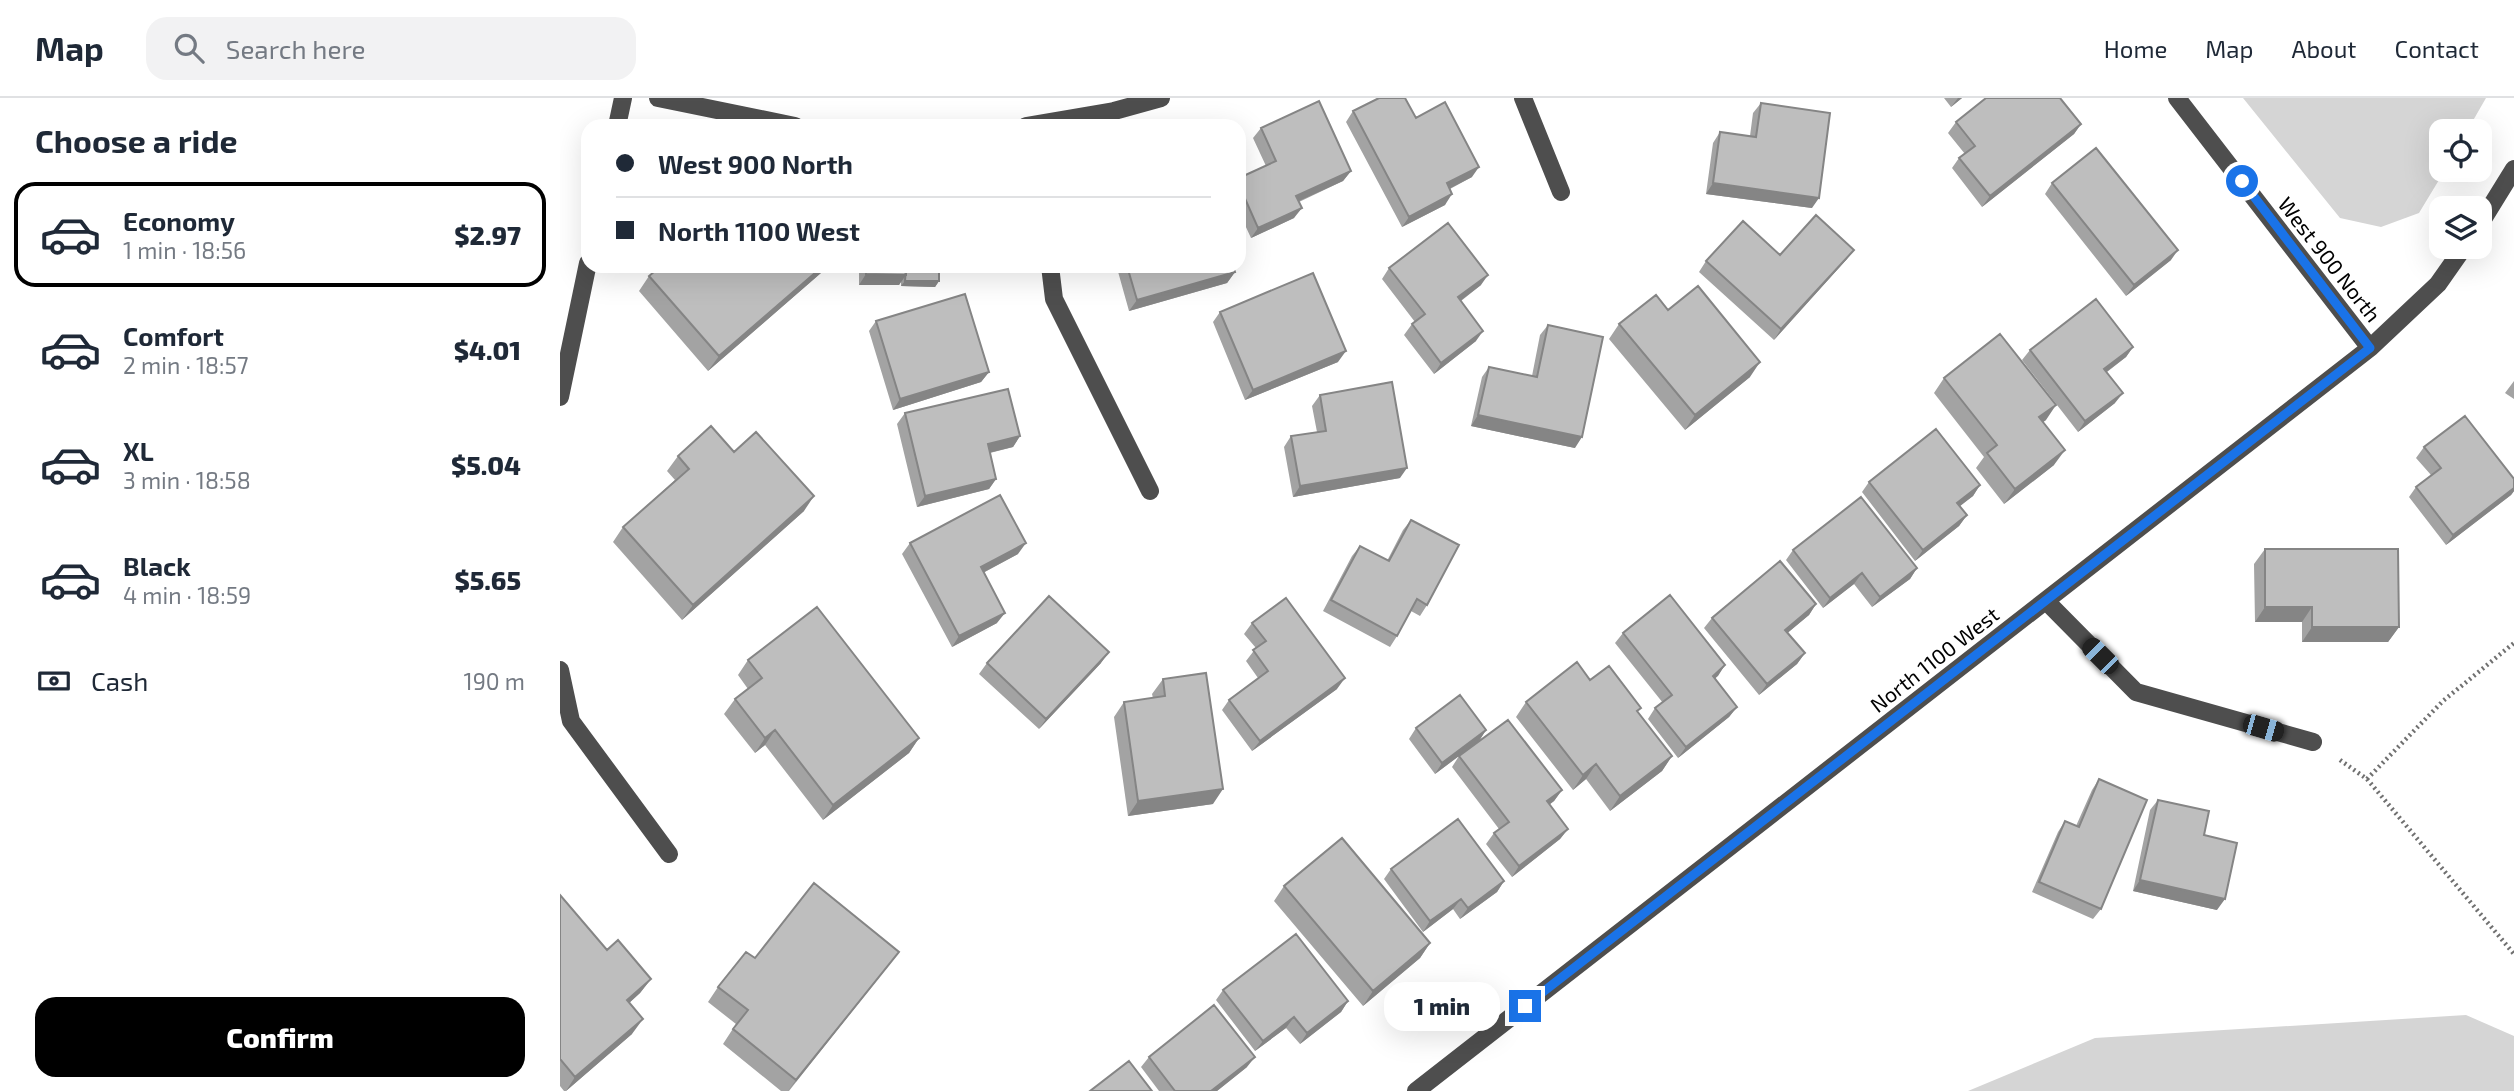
<!DOCTYPE html>
<meta charset="utf-8">
<style>
:root{--surface:#fff;--page:#f2f2f3;--text:#1f2937;--muted:#747a83;--line:#e0e1e3;--accent:#000}
body{margin:0;font-family:"Exo 2",sans-serif;background:var(--page);color:var(--text);height:100vh;display:flex;flex-direction:column;font-size:26px;white-space:nowrap}
*{box-sizing:border-box;margin:0}
p{font-size:23px;color:var(--muted)}
.icon{flex:none;width:38px;height:38px;fill:none;stroke:currentColor;stroke-width:2;stroke-linecap:round;stroke-linejoin:round}
.map{position:relative;flex:1;overflow:hidden}
.sheet{display:flex;flex-direction:column;background:var(--surface);width:560px}
.sheet>*{flex:none}
.banner{position:absolute;left:21px;top:21px;width:665px;height:154px;border-radius:21px;box-shadow:0 7px 28px #0002;display:grid;align-content:center;height:154px;padding:0 35px;background:var(--surface)}
.controls{position:absolute;left:1869px;top:21px;display:grid;gap:14px}
.controls a{display:grid;place-items:center;width:63px;height:63px;border-radius:14px;background:var(--surface);box-shadow:0 7px 28px #0002;font-size:35px}
.end{position:absolute;width:32px;height:32px;margin:-16px;border:9px solid #1a73e8;background:#fff;box-shadow:0 0 0 4px #fff}
.from{border-radius:50%}
.bubble{position:absolute;height:49px;border-radius:21px;background:var(--surface);box-shadow:0 7px 28px #0002;font-size:23px;font-weight:800;line-height:49px;text-align:center}
.car{position:absolute;width:21px;height:42px;margin:-21px -10px;border-radius:9px;box-shadow:0 0 5px 2px #0007;background:linear-gradient(#222 24%,#8ab4d8 0 40%,#222 0 76%,#8ab4d8 0 86%,#222 0)}
.banner b{display:flex;align-items:center;gap:24px;height:66px;font-size:26px}
.banner b+b{border-top:2px solid var(--line)}
.banner i{width:18px;height:18px;background:var(--text)}
ul{padding:0;list-style:none}
li{display:flex;align-items:center;gap:21px;height:105px;margin:0 14px 10px;padding:0 21px;border:4px solid transparent;border-radius:21px}
li div{flex:1}
li b{display:block;font-size:26px}
li em{font-style:normal;font-weight:800}
li.selected{border-color:var(--accent)}
li>.icon{width:63px;height:63px;stroke-width:1.5}
h2{padding:0 35px;font-size:32px;line-height:84px}
.pay{display:flex;align-items:center;gap:18px;height:77px;padding:0 35px;font-size:26px}
.pay p{margin-inline-start:auto}
.cta{display:flex;gap:14px;margin-top:auto;padding:14px 35px}
.cta a{flex:1;height:80px;border-radius:21px;background:var(--accent);color:#fff;font-size:28px;font-weight:800;line-height:80px;text-align:center}
header{display:flex;align-items:center;gap:42px;box-sizing:border-box;height:98px;padding:0 35px;background:var(--surface);border-bottom:2px solid var(--line)}
header strong{font-size:33px}
nav{display:flex;gap:38px;margin-inline-start:auto;font-size:24px}
.search{width:490px;height:63px;background:var(--page);display:flex;align-items:center;gap:18px;box-sizing:border-box;padding:0 24px;border-radius:21px;color:var(--muted);font-size:26px}
main{display:flex;flex:1;min-height:0}
.map>svg:first-child{display:block}
</style>
<header>
<strong>Map</strong>
<div class="search"><svg class="icon" aria-label="search" viewBox="0 0 24 24"><circle cx="10" cy="10" r="6"/><path d="M15 15l6 6"/></svg>Search here</div>
<nav><a>Home</a><a>Map</a><a>About</a><a>Contact</a></nav>
</header>
<main>
<section class="sheet">
<h2>Choose a ride</h2>
<ul>
<li class="selected"><svg class="icon" aria-label="car" viewBox="0 0 24 24"><path d="M5 17H2v-5l4-1 3-4h7l3 4 3 1v5h-3M9 17h6M6 11h13"/><circle cx="7" cy="17" r="2"/><circle cx="17" cy="17" r="2"/></svg><div><b>Economy</b><p>1 min · 18:56</p></div><em>$2.97</em></li>
<li><svg class="icon" aria-label="car" viewBox="0 0 24 24"><path d="M5 17H2v-5l4-1 3-4h7l3 4 3 1v5h-3M9 17h6M6 11h13"/><circle cx="7" cy="17" r="2"/><circle cx="17" cy="17" r="2"/></svg><div><b>Comfort</b><p>2 min · 18:57</p></div><em>$4.01</em></li>
<li><svg class="icon" aria-label="car" viewBox="0 0 24 24"><path d="M5 17H2v-5l4-1 3-4h7l3 4 3 1v5h-3M9 17h6M6 11h13"/><circle cx="7" cy="17" r="2"/><circle cx="17" cy="17" r="2"/></svg><div><b>XL</b><p>3 min · 18:58</p></div><em>$5.04</em></li>
<li><svg class="icon" aria-label="car" viewBox="0 0 24 24"><path d="M5 17H2v-5l4-1 3-4h7l3 4 3 1v5h-3M9 17h6M6 11h13"/><circle cx="7" cy="17" r="2"/><circle cx="17" cy="17" r="2"/></svg><div><b>Black</b><p>4 min · 18:59</p></div><em>$5.65</em></li>
</ul>
<div class="pay"><svg class="icon" aria-label="cash" viewBox="0 0 24 24"><path d="M3 7h18v10H3z"/><circle cx="12" cy="12" r="2"/></svg>Cash<p>190 m</p></div>
<div class="cta"><a>Confirm</a></div>
</section>
<div class="map">
<svg width="1954" height="993" viewBox="0 0 1954 993">
<rect width="100%" height="100%" fill="#fff"/>
<path fill="#d5d5d5" d="M1683,0H1926L1907,33H1881V72H1885L1859,115L1821,129L1780,120Z
M1906,917L1954,938V993H1408L1535,940Z"/>
<g fill="none" stroke-linecap="round" stroke-linejoin="round">
<path stroke="#707070" stroke-width="4.5" stroke-dasharray="2 3.5" stroke-linecap="butt" d="M1780,662L1807,681L1883,603L1954,545
M1807,681L1954,856"/>
<path stroke="#4e4e4e" stroke-width="18" d="M98,0L235,28
M963,0L1001,94
M1617,0L1810,250
M57,28L63,0
M466,28L554,13L601,0
M1920,126L1954,71
M490,168L494,201L590,393
M0,299L28,165
M1486,503L1576,594L1753,644
M0,572L11,623L109,756
M856,993L1810,250L1878,186L1904,149"/>
</g>
<path fill="#a3a3a3" d="M1384,0H1402L1391,9Z
M1201,5L1252,110L1146,96L1153,45L1160,34L1190,38L1193,15Z
M793,13L856,20L912,79L890,91L885,107L842,129L786,24Z
M1396,24L1521,26L1514,36L1422,109L1392,70L1399,60L1405,56L1388,35Z
M701,30L791,73L783,83L739,104L734,120L691,140L679,114V80L706,68L693,40Z
M1492,85L1611,162L1566,198L1485,96Z
M1294,152L1286,162L1214,242L1139,174L1146,163Z
M101,168H269L148,273L79,193L89,178Z
M299,168H410L407,173H379V183L375,189L341,188V183L339,187H299Z
M558,168H673L675,174L667,185L569,213L557,170Z
M829,170L921,187L901,203L916,243L874,276L844,237L852,226L855,224L822,181Z
M1108,212L1190,279L1125,332L1049,241L1059,226Z
M660,214L778,264L685,302L653,224Z
M316,223L429,274L421,284L333,312L309,233Z
M988,227L1015,350L911,328L922,279L929,269L972,278L980,237Z
M1573,249L1566,259L1547,274L1555,305L1518,334L1462,262L1470,252Z
M1384,280L1486,322L1483,324L1494,367L1444,406L1416,370L1424,359L1374,295Z
M1954,283V301L1945,295Z
M760,297L840,380L733,399L724,349L731,338L757,334L752,308Z
M345,315L460,338L453,349L430,355L436,381L429,391L357,409L337,326Z
M1864,349L1954,381V393L1951,397L1886,447L1849,399L1856,389L1871,377L1856,360Z
M174,354L244,413L122,522L53,444L63,429L115,382L107,373L118,358Z
M1309,384L1420,387L1413,398L1399,408L1407,417L1399,428L1355,463L1302,394Z
M851,422L867,507L860,518L851,513L837,538L830,549L763,513L792,458L800,448L827,463L843,432Z
M350,445L458,456L423,475L437,525L392,549L342,456Z
M1705,451L1839,529L1828,544H1742V524H1695L1694,466Z
M1233,452L1357,470L1350,481L1312,509L1294,486L1263,510L1226,462Z
M1256,506L1249,517L1227,535L1245,555L1237,566L1199,597L1144,530L1152,520Z
M692,525L777,591L692,653L662,612L669,602L698,580L686,563L696,550L684,536Z
M1063,535L1165,567L1155,581L1177,609L1169,619L1118,660L1088,621L1095,610L1103,605L1055,545Z
M188,562L359,640L349,655L263,722L205,647L195,655L164,616L175,601L188,591L178,577Z
M427,565H541L479,631L419,576Z
M603,581L653,706L568,718L554,619L564,604L593,600L592,596Z
M1030,582L1078,614L1112,658L1102,673L1050,713L1026,681L1013,692L956,619L966,604Z
M856,630L926,632L919,643L875,676L849,641Z
M899,658L1002,692L994,703L989,707L1008,731L1000,741L952,779L926,746L934,735L939,731L892,669Z
M1539,681L1541,811L1533,821L1472,794L1498,734L1505,723L1516,728L1532,692Z
M1598,702L1644,737L1657,812L1573,793L1590,712Z
M831,771L944,783L937,794L900,821L893,811L863,834L824,781Z
M724,788L870,845L860,860L803,908L714,803Z
M0,797L47,852L91,881L80,895L69,905L72,936L6,993H4L0,988Z
M339,854L328,868L229,993H221L163,946L176,926L148,904L158,889Z
M663,892L788,903L781,914L740,946L726,930L695,953L656,902Z
M589,959L687,969L657,993H599L581,969Z"/>
<path fill="#858585" d="M1398,0H1402L1391,9Z
M1521,26L1514,36L1422,109L1430,98Z
M919,69L912,79L879,96L887,85Z
M791,73L783,83L728,108L736,98Z
M1153,85L1259,100L1252,110L1146,96Z
M892,96L885,107L842,129L849,119Z
M742,110L734,120L691,140L698,130Z
M1294,152L1286,162L1214,242L1221,231Z
M1618,152L1611,162L1566,198L1574,187Z
M263,168H269L148,273L159,258Z
M342,168H410L407,173L345,172Z
M675,174L667,185L569,213L577,202Z
M306,176L346,177L339,187H299Z
M928,177L921,187L891,210L898,199Z
M345,183H379L375,189L341,188Z
M923,233L916,243L874,276L881,265Z
M1573,249L1566,259L1537,281L1544,271Z
M786,253L778,264L685,302L693,292Z
M1200,264L1190,279L1125,332L1135,317Z
M429,274L421,284L333,312L340,301Z
M1563,295L1555,305L1518,334L1525,323Z
M1496,307L1486,322L1469,334L1479,319Z
M918,317L1022,339L1015,350L911,328Z
M460,338L453,349L420,357L428,346Z
M1505,352L1494,367L1444,406L1455,391Z
M847,370L840,380L733,399L740,388Z
M436,381L429,391L357,409L365,398Z
M1420,387L1413,398L1390,416L1397,405Z
M1954,390V393L1951,397L1886,447L1893,437Z
M254,398L244,413L122,522L133,507Z
M1407,417L1399,428L1355,463L1363,452Z
M466,445L458,456L413,480L421,469Z
M1357,470L1350,481L1312,509L1320,499Z
M1302,475L1294,486L1263,510L1270,500Z
M1256,506L1249,517L1218,543L1225,532Z
M1705,509H1752L1742,524H1695Z
M445,515L437,525L392,549L399,538Z
M1752,529H1839L1828,544H1742Z
M549,554L541,565L479,631L486,621Z
M1245,555L1237,566L1199,597L1207,586Z
M1165,567L1158,578L1145,588L1153,578Z
M785,580L777,591L692,653L700,643Z
M1177,609L1169,619L1118,660L1126,649Z
M215,632L205,647L195,655L205,640Z
M926,632L919,643L875,676L882,665Z
M359,640L349,655L263,722L273,707Z
M1112,658L1102,673L1050,713L1060,698Z
M1036,666L1026,681L1013,692L1023,677Z
M663,691L653,706L568,718L578,703Z
M1002,692L994,703L979,714L987,703Z
M1008,731L1000,741L952,779L959,768Z
M1580,782L1665,801L1657,812L1573,793Z
M944,783L937,794L900,821L908,810Z
M901,801L893,811L863,834L870,823Z
M870,845L860,860L803,908L813,893Z
M339,854L328,868L228,993L236,982Z
M91,881L80,895L56,917L67,902Z
M788,903L781,914L740,946L747,935Z
M734,919L726,930L695,953L703,943Z
M83,921L72,936L6,993L15,979Z
M695,959L687,969L657,993H651Z"/>
<path fill="#bebebe" stroke="#858585" stroke-width="2" d="M819,0H845L856,20L885,4L919,69L887,85L892,96L849,119L793,13Z
M1426,0H1500L1521,26L1430,98L1399,60L1415,48L1396,24Z
M759,3L791,73L736,98L742,110L698,130L679,87V80L716,63L701,30Z
M1201,5L1270,15L1259,100L1153,85L1160,34L1196,39Z
M1536,50L1618,152L1574,187L1492,85Z
M1256,117L1294,152L1221,231L1146,163L1183,123L1220,157Z
M888,125L928,177L898,199L923,233L881,265L852,226L865,216L829,170Z
M101,168H263L159,258L89,178Z
M306,168H346V177L306,176Z
M567,168H673L675,174L577,202Z
M346,169H379V183H345Z
M753,175L786,253L693,292L660,214Z
M1138,188L1200,264L1135,317L1059,226L1096,197L1108,212Z
M405,196L429,274L340,301L316,223Z
M1536,201L1573,249L1544,271L1563,295L1525,323L1470,252Z
M988,227L1043,239L1022,339L918,317L929,269L977,279Z
M1440,236L1496,307L1479,319L1505,352L1455,391L1427,355L1437,347L1384,280Z
M832,284L847,370L740,388L731,338L766,333L760,297Z
M448,291L460,338L428,346L436,381L365,398L345,315Z
M1905,318L1954,381V390L1893,437L1856,389L1881,370L1864,349Z
M151,328L174,354L196,334L254,398L133,507L63,429L129,371L118,358Z
M1376,331L1420,387L1397,405L1407,417L1363,452L1309,384Z
M440,397L466,445L421,469L445,515L399,538L350,445Z
M1301,399L1357,470L1320,499L1302,475L1270,500L1233,452Z
M851,422L899,447L867,507L857,501L837,538L771,502L800,448L829,463Z
M1705,451H1838L1839,529H1752V509H1705Z
M1220,463L1256,506L1225,532L1245,555L1207,586L1152,520Z
M1110,497L1165,567L1153,578L1177,609L1126,649L1095,610L1112,597L1063,535Z
M489,498L549,554L486,621L427,565Z
M726,500L785,580L700,643L669,602L708,573L693,552L706,543L692,525Z
M257,509L359,640L273,707L215,632L205,640L175,601L202,580L188,562Z
M1017,564L1030,582L1049,568L1081,610L1077,613L1112,658L1060,698L1036,666L1023,677L966,604Z
M646,575L663,691L578,703L564,604L605,598L603,581Z
M900,597L926,632L882,665L856,630Z
M948,622L1002,692L987,703L1008,731L959,768L934,735L949,724L899,658Z
M1539,681L1587,702L1541,811L1479,784L1505,723L1519,729Z
M1598,702L1649,713L1644,737L1677,745L1665,801L1580,782Z
M898,721L944,783L908,810L901,801L870,823L831,771Z
M782,740L870,845L813,893L724,788Z
M254,785L339,854L236,982L173,931L188,912L158,889L186,854L195,860Z
M0,797L47,852L58,842L91,881L67,902L83,921L15,979L0,961Z
M736,836L788,903L747,935L734,919L703,943L663,892Z
M654,907L695,959L651,993H615L589,959Z
M569,963L592,993H530Z"/>
<g fill="none" stroke-linecap="round" stroke-linejoin="round">
<path stroke="#1a73e8" stroke-width="9" d="M965,908L1810,250L1682,83"/>
</g>
<g text-anchor="middle" dominant-baseline="central" stroke-width="7" stroke-linejoin="round" paint-order="stroke">
<g font-size="21" fill="#000" stroke="#fff">
<text transform="translate(1770 161) rotate(52)">West 900 North</text>
<text transform="translate(1374 561) rotate(-38)">North 1100 West</text>
</g>
</g>
</svg>
<div class="controls">
<a><svg class="icon" aria-label="locate" viewBox="0 0 24 24"><circle cx="12" cy="12" r="6"/><path d="M12 2v4M12 18v4M2 12h4M18 12h4"/></svg></a>
<a><svg class="icon" aria-label="layers" viewBox="0 0 24 24"><path d="M12 4l9 5-9 5-9-5zM3 14l9 5 9-5"/></svg></a>
</div>
<i class="end from" style="left:1682px;top:83px"></i>
<i class="end" style="left:965px;top:908px"></i>
<div class="bubble" style="left:824px;top:884px;width:116px">1 min</div>
<i class="car" style="left:1540px;top:558px;rotate:315deg"></i>
<i class="car" style="left:1703px;top:630px;rotate:106deg"></i>
<div class="banner">
<b><i class="from"></i>West 900 North</b>
<b><i></i>North 1100 West</b>
</div>
</div>
</main>
